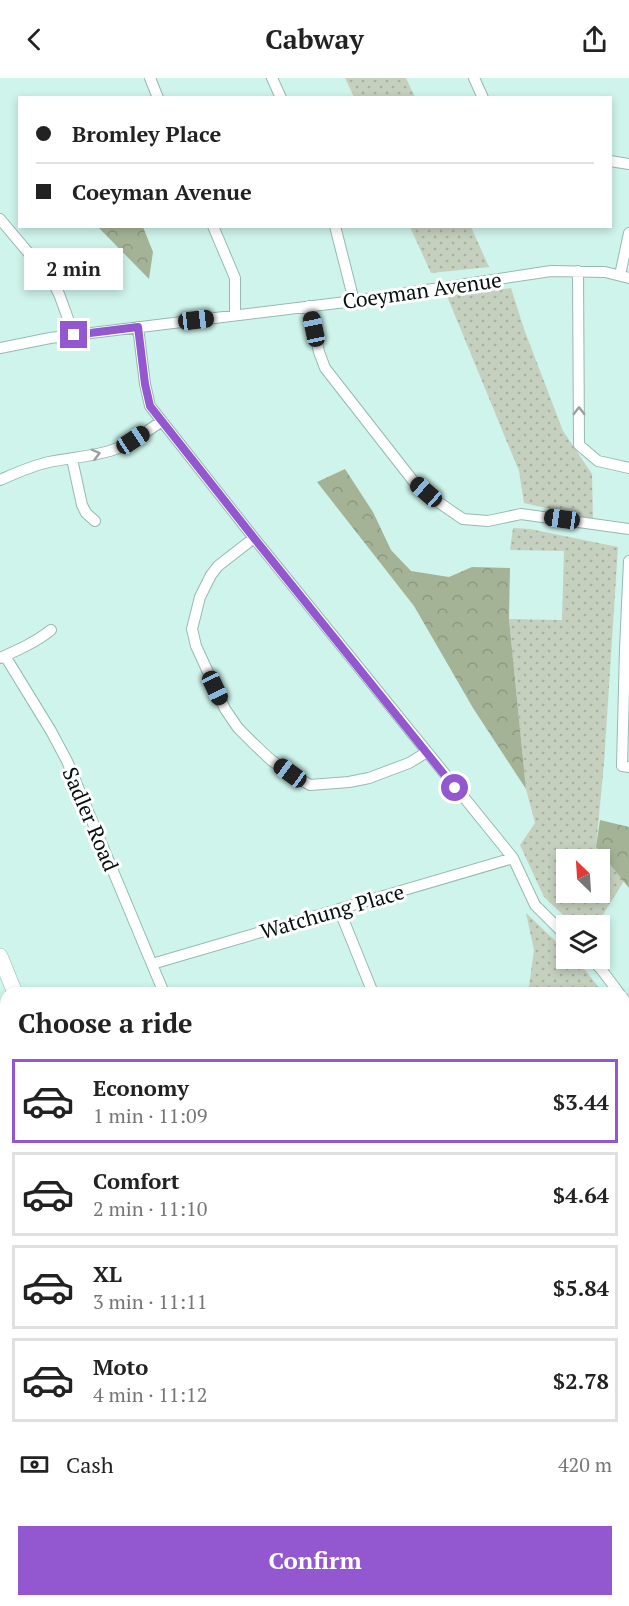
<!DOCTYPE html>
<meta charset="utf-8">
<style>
:root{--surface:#fff;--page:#f2f2f2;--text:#222;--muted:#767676;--line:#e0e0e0;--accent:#9358cf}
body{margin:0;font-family:"PT Serif",serif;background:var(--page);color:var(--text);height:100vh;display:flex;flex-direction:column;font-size:22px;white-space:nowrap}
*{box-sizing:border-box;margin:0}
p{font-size:20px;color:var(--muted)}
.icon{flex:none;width:33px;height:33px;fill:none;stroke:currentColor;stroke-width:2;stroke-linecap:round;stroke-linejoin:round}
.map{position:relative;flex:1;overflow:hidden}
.side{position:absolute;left:0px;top:909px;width:630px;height:620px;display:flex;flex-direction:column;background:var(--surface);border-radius:18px 18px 0 0;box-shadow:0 3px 9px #0003}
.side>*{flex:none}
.guide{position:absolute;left:18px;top:18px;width:594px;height:132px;border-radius:0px;box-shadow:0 3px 9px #0003;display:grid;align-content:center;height:132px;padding:0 18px;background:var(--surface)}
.needle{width:39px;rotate:335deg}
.buttons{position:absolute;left:556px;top:771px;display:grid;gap:12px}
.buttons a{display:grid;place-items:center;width:54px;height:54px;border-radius:0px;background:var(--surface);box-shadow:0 3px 9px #0003;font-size:30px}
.end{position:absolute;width:27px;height:27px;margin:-14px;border:8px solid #9358cf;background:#fff;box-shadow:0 0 0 3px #fff}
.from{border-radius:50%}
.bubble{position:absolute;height:42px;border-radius:0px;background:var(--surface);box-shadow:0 3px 9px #0003;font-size:20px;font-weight:700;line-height:42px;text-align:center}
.car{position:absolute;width:18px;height:36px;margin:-18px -9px;border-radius:8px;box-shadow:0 0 4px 2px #0007;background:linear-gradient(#222 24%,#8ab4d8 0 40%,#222 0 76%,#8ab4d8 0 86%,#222 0)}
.guide b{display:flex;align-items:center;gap:21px;height:57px;font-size:22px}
.guide b+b{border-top:2px solid var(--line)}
.guide i{width:15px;height:15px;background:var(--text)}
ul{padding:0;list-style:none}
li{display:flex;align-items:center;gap:18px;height:84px;margin:0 12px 9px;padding:0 6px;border:3px solid var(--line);border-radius:0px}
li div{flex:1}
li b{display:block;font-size:22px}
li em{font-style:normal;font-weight:700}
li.on{border-color:var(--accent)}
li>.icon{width:54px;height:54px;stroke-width:1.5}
h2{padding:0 18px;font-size:27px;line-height:72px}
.pay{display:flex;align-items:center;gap:15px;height:66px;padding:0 18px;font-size:22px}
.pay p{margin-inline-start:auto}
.action{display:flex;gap:12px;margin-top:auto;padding:12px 18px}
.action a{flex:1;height:69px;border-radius:0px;background:var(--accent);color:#fff;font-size:24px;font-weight:700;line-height:69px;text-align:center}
header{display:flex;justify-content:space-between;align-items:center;height:78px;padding:0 18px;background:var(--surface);font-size:27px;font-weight:700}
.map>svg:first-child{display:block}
</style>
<header><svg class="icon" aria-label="back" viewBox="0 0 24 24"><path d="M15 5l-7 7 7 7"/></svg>Cabway<svg class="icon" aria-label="share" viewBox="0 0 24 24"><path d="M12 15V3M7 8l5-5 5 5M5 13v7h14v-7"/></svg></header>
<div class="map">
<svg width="629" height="1528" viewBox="0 0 629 1528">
<defs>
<pattern id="green-dots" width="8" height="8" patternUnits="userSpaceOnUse" patternTransform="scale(1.5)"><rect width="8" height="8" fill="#c6d0be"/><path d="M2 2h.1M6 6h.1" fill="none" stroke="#a8b2a2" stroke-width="1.8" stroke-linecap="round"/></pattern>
<pattern id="forest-crowns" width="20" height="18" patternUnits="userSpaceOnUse" patternTransform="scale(1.5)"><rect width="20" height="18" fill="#a4b396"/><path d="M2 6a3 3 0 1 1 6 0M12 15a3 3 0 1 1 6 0" fill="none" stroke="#8c9980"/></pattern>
</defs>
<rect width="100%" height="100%" fill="#cef4eb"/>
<path fill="url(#green-dots)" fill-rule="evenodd" d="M345,0H406L415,19H354Z
M410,149H471L489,189L431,195Z
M511,210L524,251L563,353L592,396L593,441L524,425L519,393L447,218Z
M513,450L530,451L618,469L604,685L596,769L624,803L599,843L598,847H574L544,819L520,767L535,745L526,711L509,541L562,542L564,473L510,472ZM567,782H600V814H567Z
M526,835L567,874V880L574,881L586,893L599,910L598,915H528L534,872Z
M0,1065L6,1094V1231L0,1209Z
M0,1323H2L6,1353V1522L28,1523V1528H4L0,1505Z
M493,1523V1522L557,1523V1528H493Z"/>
<path fill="url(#forest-crowns)" d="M98,149H143L153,174L149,201Z
M345,391L373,434L391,472L411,493L449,499L472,489L510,490L509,541L526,711L473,630L414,528L317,404Z
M600,742L629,749V810L596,769Z"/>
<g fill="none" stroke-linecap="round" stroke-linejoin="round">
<defs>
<path id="minor" d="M150,0L158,20
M272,0L281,20
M474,0L483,20
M610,83L629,86
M0,141L53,204L59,216L74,257
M213,148L235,200V237
M335,148L354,223
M578,193L579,367L598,383L629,390
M620,197L629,155
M309,228L319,274L325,290L414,404L438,424L463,441L488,443L521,436L629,451
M138,249L145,306L150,328L254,460L513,780L535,827L567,859
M0,270L50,260L354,223L551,193L605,194L629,200
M72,381L82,427L86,435L95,443
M0,402C16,395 31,388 49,384C72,379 96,379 118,370C133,363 148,353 162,343
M254,460L218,488L211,497L200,519L192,551L196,568L225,631L238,650L254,666L271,682L290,695L310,707L349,704L369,700L409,685L427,674
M629,483L625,571L622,688L629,689
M5,578L51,653L67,683L164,915
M0,580C18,572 36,564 51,552
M339,831L373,915
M590,880L601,891L619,915
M152,886L513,780
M624,921L629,928
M624,1163L629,1164
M624,1304H629
M249,1522L250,1528
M323,1522V1528
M434,1528V1522
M624,1528L629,1517"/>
<path id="secondary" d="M0,878L15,915
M91,1528V1522"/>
<path id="motorway" d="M0,1250L6,1272
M42,1522V1528"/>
</defs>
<use href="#minor" stroke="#95bab1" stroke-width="12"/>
<use href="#secondary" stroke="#95bab1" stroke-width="16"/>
<use href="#motorway" stroke="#95bab1" stroke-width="21"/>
<use href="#minor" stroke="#fff" stroke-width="10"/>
<use href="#secondary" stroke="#fff" stroke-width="15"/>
<use href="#motorway" stroke="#fff" stroke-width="20"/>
</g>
<defs><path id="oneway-chevron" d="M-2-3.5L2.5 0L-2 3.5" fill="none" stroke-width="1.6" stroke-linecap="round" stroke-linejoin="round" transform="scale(1.5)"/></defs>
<g stroke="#9ba09f">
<use href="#oneway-chevron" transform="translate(579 333) rotate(-90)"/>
<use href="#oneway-chevron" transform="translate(96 376) rotate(-15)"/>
</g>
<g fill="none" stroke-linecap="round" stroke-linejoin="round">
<path stroke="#9358cf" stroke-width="8" d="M74,257L138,249L145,306L150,328L254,460L455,710"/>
</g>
<g text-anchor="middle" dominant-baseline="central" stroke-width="6" stroke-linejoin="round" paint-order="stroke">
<g font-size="21" fill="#04110e" stroke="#fff">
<text transform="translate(422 212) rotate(-8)">Coeyman Avenue</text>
<text transform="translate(91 741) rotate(67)">Sadler Road</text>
<text transform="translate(332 833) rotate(-16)">Watchung Place</text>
</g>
</g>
</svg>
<div class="buttons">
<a><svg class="needle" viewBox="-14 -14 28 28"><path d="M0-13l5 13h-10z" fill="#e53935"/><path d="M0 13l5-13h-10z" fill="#767676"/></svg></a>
<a><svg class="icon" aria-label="layers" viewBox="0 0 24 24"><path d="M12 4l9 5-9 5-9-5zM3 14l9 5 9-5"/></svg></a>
</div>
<i class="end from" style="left:455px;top:710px"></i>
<i class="end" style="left:74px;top:257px"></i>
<div class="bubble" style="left:24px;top:170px;width:99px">2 min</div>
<i class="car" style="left:196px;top:242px;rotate:83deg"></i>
<i class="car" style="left:314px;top:251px;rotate:348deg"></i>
<i class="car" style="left:133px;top:362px;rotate:57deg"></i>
<i class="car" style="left:426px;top:414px;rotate:311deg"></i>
<i class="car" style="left:562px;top:441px;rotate:278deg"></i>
<i class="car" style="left:215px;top:610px;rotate:155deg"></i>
<i class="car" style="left:290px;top:695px;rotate:306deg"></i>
<div class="guide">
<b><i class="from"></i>Bromley Place</b>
<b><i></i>Coeyman Avenue</b>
</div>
<section class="side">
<h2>Choose a ride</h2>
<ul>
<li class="on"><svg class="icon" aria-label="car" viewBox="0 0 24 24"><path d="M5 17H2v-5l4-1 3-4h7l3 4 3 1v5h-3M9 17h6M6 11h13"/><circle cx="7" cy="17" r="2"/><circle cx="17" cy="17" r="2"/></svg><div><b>Economy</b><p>1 min · 11:09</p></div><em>$3.44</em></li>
<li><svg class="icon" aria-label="car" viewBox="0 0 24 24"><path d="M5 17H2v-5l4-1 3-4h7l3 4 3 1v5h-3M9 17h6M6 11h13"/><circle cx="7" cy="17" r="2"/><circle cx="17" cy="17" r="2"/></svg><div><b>Comfort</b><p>2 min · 11:10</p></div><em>$4.64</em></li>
<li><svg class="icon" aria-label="car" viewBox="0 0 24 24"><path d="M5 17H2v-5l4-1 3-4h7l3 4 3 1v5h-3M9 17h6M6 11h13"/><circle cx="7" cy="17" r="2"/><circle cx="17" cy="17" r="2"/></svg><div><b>XL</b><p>3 min · 11:11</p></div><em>$5.84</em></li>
<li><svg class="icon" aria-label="car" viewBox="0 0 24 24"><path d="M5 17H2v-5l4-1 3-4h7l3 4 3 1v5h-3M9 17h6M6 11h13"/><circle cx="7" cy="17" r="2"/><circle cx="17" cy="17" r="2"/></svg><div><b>Moto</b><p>4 min · 11:12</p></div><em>$2.78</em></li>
</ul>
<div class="pay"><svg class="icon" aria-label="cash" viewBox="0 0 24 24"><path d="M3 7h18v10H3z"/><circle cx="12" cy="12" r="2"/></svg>Cash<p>420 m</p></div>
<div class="action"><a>Confirm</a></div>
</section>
</div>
